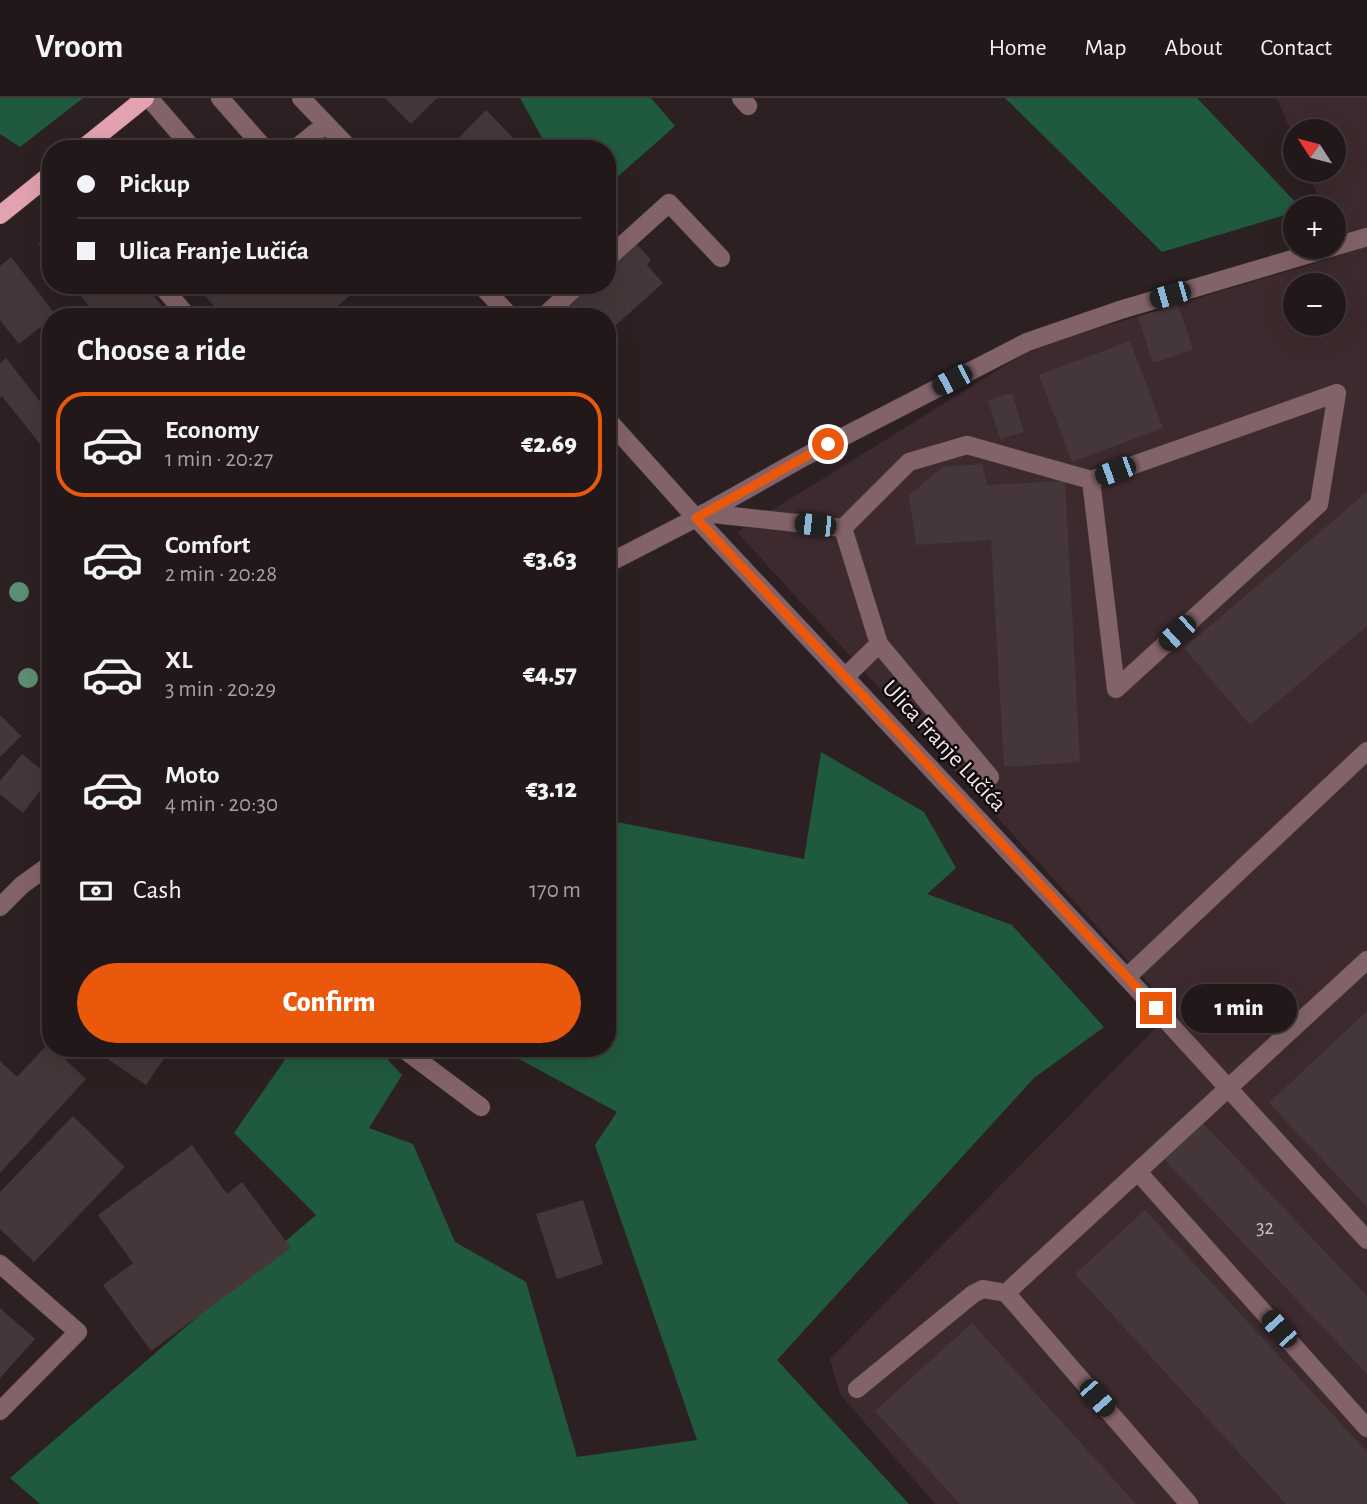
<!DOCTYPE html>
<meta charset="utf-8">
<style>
:root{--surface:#22181a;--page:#2a2123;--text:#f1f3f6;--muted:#a2a0a2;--line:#3f3739;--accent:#ea580c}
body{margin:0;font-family:"Alegreya Sans",sans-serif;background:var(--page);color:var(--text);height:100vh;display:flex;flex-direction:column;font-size:26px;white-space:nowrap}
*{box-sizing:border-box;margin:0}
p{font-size:23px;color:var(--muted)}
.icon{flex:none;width:38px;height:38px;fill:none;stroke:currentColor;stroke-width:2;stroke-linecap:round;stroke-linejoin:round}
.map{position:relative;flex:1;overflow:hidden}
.details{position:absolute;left:42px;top:210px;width:574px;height:749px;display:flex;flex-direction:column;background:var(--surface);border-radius:28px;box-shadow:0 7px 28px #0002,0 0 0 2px var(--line)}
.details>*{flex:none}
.guide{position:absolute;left:42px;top:42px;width:574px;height:154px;border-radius:28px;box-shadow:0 7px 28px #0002,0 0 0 2px var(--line);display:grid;align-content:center;height:154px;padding:0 35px;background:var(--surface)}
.needle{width:46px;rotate:306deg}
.fabs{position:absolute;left:1283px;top:21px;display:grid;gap:14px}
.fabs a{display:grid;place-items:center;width:63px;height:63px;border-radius:50%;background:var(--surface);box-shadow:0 7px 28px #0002,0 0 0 2px var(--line);font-size:35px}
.end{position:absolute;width:32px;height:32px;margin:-16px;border:9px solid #ea580c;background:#fff;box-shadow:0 0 0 4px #fff}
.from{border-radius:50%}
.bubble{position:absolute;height:49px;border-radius:24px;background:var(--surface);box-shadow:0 7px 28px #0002,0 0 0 2px var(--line);font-size:23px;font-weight:800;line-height:49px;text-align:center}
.car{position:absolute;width:21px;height:42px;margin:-21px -10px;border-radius:9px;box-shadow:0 0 5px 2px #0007;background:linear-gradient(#222 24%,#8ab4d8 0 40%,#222 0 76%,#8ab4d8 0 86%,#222 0)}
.guide b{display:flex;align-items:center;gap:24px;height:66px;font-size:26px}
.guide b+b{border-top:2px solid var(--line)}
.guide i{width:18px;height:18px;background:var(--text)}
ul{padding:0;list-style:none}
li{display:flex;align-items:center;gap:21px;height:105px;margin:0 14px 10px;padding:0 21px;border:4px solid transparent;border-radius:28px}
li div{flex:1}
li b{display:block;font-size:26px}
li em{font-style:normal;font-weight:800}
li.on{border-color:var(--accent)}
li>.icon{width:63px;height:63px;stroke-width:1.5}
h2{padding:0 35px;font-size:32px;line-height:84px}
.pay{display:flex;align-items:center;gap:18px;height:77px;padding:0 35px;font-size:26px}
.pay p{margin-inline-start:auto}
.cta{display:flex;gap:14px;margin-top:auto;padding:14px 35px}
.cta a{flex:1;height:80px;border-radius:42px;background:var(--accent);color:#fff;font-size:28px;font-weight:800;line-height:80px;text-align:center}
header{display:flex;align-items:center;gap:42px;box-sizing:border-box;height:98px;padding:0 35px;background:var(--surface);border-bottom:2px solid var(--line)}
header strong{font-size:33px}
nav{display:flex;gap:38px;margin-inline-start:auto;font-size:24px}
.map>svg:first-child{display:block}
</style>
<header>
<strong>Vroom</strong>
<nav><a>Home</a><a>Map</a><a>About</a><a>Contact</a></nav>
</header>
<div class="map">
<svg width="1367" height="1406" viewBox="0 0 1367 1406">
<rect width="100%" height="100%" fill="#2d2022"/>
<path fill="#3d2a2e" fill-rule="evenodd" d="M1277,0H1367V1406H935L840,1296L830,1261L1173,912L737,434L1035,249L1342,157L1334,136V110H1323L1307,72H1334V33H1295V43ZM1295,187H1334V226H1295Z"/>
<path fill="#205a3e" d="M0,0H83L20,49L0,36Z
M520,0H651L675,28L607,88V51H539L545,45Z
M1005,0H1197L1301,110H1295V114L1162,154Z
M821,654L924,714L956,770L927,796L1012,827L1104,929L1034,980L777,1262L909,1406H40L10,1380L316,1117L234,1035L293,950H377L402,977L369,1030L413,1046L455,1144L526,1184L577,1359L697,1342L595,1047L617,1014L499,950H607V722L804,761Z"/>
<path fill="#453739" d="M385,0H437L411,26Z
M486,12L519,46L514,51H458L453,46Z
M168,39L177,51H154Z
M51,136V162L38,146Z
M633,142L651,162L647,167L663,185L607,235V219H563L556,211L582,187H607V165Z
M11,159L56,217L51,219V221L19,246L0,222V168Z
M72,187H145L171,219H98Z
M196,187H362L325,219H223Z
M1178,206L1193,252L1153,265L1138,219Z
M1130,243L1163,330L1072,364L1039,277Z
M6,260L45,310L51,306V360L2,298L0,300V265Z
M1012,295L1024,334L1000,341L988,302Z
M982,366L987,387L1065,383L1080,664L1004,669L991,442L916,447L909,397L943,369Z
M1367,394V528L1250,627L1184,550Z
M0,617L21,638L0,659Z
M22,656L51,679L23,715L0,696V683Z
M51,903V920L43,914Z
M1367,913V1109L1269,1005Z
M48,946L51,950H53L86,981L0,1075V963L17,979Z
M105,950H171L146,987L100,956Z
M73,1018L125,1069L34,1164L0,1131V1094Z
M1201,1023L1367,1198V1276L1163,1060Z
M192,1047L227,1096L242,1084L291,1150L151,1253L103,1187L133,1165L98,1117Z
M583,1102L603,1166L557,1181L536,1116Z
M1145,1112L1367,1354V1406H1286L1075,1176Z
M0,1210L35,1241L0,1280Z
M972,1225L1136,1406H960L875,1313Z"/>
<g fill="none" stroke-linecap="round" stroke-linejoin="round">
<defs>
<path id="minor" d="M149,0L193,51
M220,0L265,51
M301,0L350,51
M741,0L748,8
M295,51L326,26
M607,161L669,105L721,160
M161,187L188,219
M481,187L511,219
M543,219L578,187
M607,321L696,420L1155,910L1367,1142
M704,415L843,430L909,364L967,347L1091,382L1337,295L1319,406L1116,591L1091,382
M843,430L879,546L990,679
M607,466L696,420L804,359L1027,244L1120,212L1367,139
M845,579L879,546
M0,809L22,787L51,766
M1127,879L1367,653
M402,950L481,1009
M1138,1074L1367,1330
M0,1166L78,1234L0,1313
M1006,1195L1367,862
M857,1291L973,1196L983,1191L1006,1195L1189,1406"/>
<path id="major" d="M82,51L145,0
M0,117L51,76"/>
</defs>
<use href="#minor" stroke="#483c3e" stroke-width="19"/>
<use href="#major" stroke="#483c3e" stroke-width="19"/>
<use href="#minor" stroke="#83636a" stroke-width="18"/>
<use href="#major" stroke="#e3a2b0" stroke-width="18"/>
</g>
<g fill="#5d8f73">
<circle cx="19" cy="494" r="10"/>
<circle cx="28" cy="580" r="10"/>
</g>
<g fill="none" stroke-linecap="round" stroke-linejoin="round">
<path stroke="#ea580c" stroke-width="9" d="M828,346L696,420L1156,910"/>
</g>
<g text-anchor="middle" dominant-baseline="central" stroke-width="5" stroke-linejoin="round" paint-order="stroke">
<g font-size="21" fill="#c5bbbd">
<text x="1265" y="1129">32</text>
</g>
<g font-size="24" fill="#f0e7e9" stroke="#110b0d">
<text transform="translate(944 648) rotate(47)">Ulica Franje Lučića</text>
</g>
</g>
</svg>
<div class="fabs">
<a><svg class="needle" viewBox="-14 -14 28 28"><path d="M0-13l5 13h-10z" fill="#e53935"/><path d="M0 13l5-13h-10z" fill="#a2a0a2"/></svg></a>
<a>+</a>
<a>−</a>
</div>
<i class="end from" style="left:828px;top:346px"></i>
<i class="end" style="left:1156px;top:910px"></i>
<div class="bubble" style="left:1181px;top:886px;width:116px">1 min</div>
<i class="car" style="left:1170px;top:197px;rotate:254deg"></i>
<i class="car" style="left:952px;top:282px;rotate:243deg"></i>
<i class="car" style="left:1115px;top:373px;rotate:250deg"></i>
<i class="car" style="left:815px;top:427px;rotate:276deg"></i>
<i class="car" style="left:1177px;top:535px;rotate:228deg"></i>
<i class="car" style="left:1279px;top:1231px;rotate:318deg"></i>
<i class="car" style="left:1097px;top:1300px;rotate:139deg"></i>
<div class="guide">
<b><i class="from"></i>Pickup</b>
<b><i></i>Ulica Franje Lučića</b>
</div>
<section class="details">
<h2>Choose a ride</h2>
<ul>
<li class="on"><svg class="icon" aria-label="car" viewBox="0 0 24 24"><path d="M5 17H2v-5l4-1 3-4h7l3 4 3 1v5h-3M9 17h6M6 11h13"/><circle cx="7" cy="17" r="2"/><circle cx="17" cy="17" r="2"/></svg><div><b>Economy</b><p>1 min · 20:27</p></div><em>€2.69</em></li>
<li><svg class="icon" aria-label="car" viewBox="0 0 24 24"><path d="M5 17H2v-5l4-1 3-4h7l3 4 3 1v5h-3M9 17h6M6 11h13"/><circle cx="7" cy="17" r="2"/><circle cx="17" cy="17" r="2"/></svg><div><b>Comfort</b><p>2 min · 20:28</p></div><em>€3.63</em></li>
<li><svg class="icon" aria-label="car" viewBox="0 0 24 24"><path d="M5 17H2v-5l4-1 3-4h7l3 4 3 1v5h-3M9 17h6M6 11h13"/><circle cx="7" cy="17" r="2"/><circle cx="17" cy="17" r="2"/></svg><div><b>XL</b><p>3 min · 20:29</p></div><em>€4.57</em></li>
<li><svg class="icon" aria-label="car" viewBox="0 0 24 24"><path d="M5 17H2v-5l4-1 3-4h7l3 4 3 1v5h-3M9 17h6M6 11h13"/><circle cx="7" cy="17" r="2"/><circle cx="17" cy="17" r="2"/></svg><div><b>Moto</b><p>4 min · 20:30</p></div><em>€3.12</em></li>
</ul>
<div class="pay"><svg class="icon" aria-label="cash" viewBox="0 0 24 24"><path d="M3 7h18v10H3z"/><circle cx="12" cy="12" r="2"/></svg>Cash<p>170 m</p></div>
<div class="cta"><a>Confirm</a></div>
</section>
</div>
